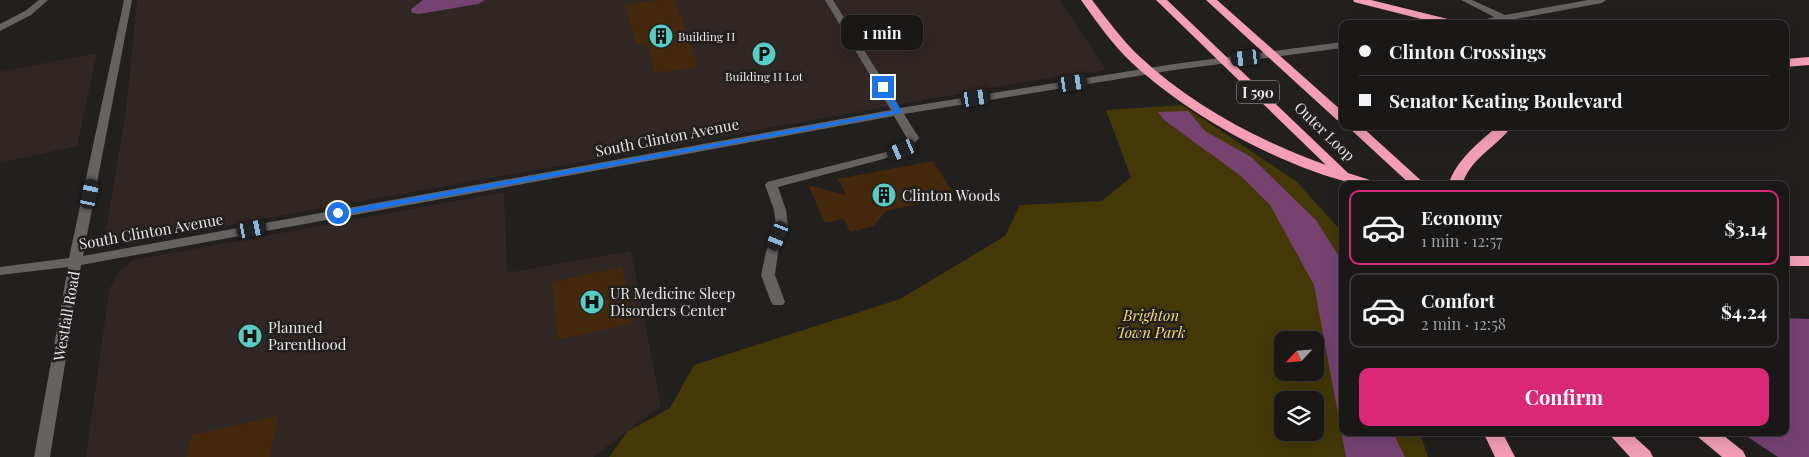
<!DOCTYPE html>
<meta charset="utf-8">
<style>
:root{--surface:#1a1717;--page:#232020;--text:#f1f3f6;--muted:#9f9fa1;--line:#383636;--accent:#db2777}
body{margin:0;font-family:"Playfair Display",serif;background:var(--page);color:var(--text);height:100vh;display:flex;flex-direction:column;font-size:19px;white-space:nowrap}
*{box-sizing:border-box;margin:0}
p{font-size:16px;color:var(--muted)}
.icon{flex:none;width:28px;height:28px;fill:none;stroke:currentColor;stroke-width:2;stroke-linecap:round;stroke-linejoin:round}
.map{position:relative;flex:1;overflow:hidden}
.panel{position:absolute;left:1339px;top:181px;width:450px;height:255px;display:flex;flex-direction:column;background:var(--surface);border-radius:10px;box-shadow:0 5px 20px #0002,0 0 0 1px var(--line)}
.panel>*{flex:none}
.top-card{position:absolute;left:1339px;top:20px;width:450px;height:110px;border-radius:10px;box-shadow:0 5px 20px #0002,0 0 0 1px var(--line);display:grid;align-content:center;height:110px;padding:0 20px;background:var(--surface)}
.needle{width:32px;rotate:244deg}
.fabs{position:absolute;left:1274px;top:331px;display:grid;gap:10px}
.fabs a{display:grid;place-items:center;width:50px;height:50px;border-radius:10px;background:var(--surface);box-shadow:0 5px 20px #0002,0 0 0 1px var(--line);font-size:25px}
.end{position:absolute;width:22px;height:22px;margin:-11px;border:6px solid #1a73e8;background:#fff;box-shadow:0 0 0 2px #fff}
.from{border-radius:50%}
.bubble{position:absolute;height:35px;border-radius:10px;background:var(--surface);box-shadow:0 5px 20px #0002,0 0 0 1px var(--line);font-size:16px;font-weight:700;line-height:35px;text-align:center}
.car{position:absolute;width:15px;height:30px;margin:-15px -8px;border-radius:6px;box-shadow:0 0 4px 1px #0007;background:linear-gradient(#222 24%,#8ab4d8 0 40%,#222 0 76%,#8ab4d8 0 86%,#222 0)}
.top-card b{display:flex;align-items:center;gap:18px;height:48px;font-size:19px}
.top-card b+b{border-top:1px solid var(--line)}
.top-card i{width:12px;height:12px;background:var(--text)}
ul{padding:9px 0 0;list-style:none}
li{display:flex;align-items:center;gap:15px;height:75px;margin:0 10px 8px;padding:0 10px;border:2px solid var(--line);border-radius:10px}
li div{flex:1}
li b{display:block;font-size:19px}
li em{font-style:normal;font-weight:700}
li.active{border-color:var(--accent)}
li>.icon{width:45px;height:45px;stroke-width:1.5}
.button{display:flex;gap:10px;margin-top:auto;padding:10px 20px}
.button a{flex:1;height:58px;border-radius:10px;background:var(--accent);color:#fff;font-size:20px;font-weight:700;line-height:58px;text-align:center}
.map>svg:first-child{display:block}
</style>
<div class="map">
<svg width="1809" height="457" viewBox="0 0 1809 457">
<rect width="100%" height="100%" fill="#221f1f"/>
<path fill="#302624" d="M137,0H1060L1106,70L1030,81L130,243L114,239L109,236L106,230L126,111Z
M97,53L77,146L0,163V72Z
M504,192L507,273L631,251L661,406L593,457H86L109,290L119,271L133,260Z"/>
<path fill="#443807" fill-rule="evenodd" d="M1182,105L1296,181L1342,232V432L1420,433L1428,457H609L627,432L670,408L694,365L900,299L1005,236L1020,205L1102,201L1131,177L1106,110ZM1282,340H1315V372H1282ZM1282,400H1315V432H1282Z"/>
<path fill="#764272" d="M423,0H485L478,4L419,14L412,13L411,9Z
M1188,111L1205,131L1251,157L1316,220L1342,261V432L1393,433L1405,457H1346L1314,285L1270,205L1241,176L1164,120L1158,112Z
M1785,318L1809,319V457H1778L1742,433L1785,432Z"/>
<path fill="#44280b" d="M658,0H675L698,67L655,73L647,43L637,45L625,5Z
M933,161L955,196L886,211L874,226L850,232L844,219L825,223L808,185L846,195L838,179Z
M622,267L634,323L558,340L552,282Z
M278,416L270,457H186L192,435Z"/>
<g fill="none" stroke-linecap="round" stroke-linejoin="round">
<path fill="#656261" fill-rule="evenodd" d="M39,0H48L31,15L0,31V24L25,11Z
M124,0H132L83,256L891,110L825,0H833L900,108L1174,64L1342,42V48L1174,70L904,114L919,138L906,153L778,187L786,210L788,226L778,252L775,275L785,302L783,305H773L771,302L761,275L766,252L776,226L774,210L765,185L767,182L898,149L907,138L894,116L81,265L50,457H34L68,267L0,275V267L69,258Z
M1461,0H1472L1505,15L1588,0H1606L1602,3L1489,24H1469L1494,17Z"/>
<path fill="#f49eb7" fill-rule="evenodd" d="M1081,0H1092C1107,19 1121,39 1139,56C1191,105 1259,141 1326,165L1156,0H1167L1348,173L1376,182L1378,185C1371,185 1362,186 1355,184C1280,166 1188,115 1131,62C1112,44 1096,21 1081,0Z
M1206,0H1217L1342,111V121L1337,120Z
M1353,0H1371L1460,22L1461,24H1441L1354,2Z
M1809,57V65L1785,67V59Z
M1347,126H1361L1426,185H1411Z
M1498,126H1512C1496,148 1471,157 1462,185H1448C1457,159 1478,143 1498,126Z
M1785,256H1809V266H1785Z
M1483,432H1502L1515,457H1495Z
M1607,432H1629L1650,451L1653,457H1630Z
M1696,432H1719L1743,451L1746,457H1722L1698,437Z"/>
</g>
<path fill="#1a73e8" d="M881,85H885L902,112L901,113L338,216L334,213L338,211L894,111L880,87Z"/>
<defs>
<symbol id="building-disc" viewBox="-11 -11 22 22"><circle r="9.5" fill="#56cec4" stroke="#221f1f"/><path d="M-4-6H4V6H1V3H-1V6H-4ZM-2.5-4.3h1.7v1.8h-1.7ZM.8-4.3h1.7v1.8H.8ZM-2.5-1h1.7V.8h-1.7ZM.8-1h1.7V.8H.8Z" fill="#111"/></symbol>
<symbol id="parking-disc" viewBox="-11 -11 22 22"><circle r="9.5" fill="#56cec4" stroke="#221f1f"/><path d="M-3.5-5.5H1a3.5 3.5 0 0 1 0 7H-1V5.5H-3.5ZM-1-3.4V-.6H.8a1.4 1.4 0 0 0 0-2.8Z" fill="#111"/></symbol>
<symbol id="hospital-disc" viewBox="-11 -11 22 22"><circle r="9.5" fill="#56cec4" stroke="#221f1f"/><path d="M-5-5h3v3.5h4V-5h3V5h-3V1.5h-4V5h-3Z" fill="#111"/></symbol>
</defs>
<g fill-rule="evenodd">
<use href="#building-disc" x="647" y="22" width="28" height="28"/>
<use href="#parking-disc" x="750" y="40" width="28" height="28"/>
<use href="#building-disc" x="870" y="181" width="28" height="28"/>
<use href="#hospital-disc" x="578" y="288" width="28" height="28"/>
<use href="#hospital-disc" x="236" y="322" width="28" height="28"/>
</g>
<g text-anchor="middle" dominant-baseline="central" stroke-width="5" stroke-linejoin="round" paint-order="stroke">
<g font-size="12" fill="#e9e7e7" stroke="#221f1f" text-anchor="start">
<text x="678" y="36">Building H</text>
<text x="764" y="76" text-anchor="middle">Building H Lot</text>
</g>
<rect fill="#221f1f" stroke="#adabab" stroke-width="1" x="1237" y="80.5" width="42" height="23" rx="4"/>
<g font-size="14" font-weight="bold" fill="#e9e7e7">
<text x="1258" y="92">I 590</text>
</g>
<g font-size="15" fill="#e9e7e7" stroke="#221f1f">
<text transform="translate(1325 131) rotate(44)">Outer Loop</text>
<text transform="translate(667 137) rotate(-11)">South Clinton Avenue</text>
<text transform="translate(151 231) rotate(-10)">South Clinton Avenue</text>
<text transform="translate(66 316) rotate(-80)">Westfall Road</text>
</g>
<g font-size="15" fill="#e9e7e7" stroke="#221f1f" text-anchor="start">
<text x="902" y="195">Clinton Woods</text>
<text x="610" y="293">UR Medicine Sleep<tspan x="610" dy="17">Disorders Center</tspan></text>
<text x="268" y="327">Planned<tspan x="268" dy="17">Parenthood</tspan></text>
</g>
<g font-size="15" font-style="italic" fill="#fbde75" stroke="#221f1f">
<text x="1151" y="315">Brighton<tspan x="1151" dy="17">Town Park</tspan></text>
</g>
</g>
</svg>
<div class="fabs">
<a><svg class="needle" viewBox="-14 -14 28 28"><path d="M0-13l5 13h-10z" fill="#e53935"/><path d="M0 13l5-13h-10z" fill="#9f9fa1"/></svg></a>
<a><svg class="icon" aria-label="layers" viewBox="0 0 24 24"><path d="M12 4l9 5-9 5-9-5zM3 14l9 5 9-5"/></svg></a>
</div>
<i class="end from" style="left:338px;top:213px"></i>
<i class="end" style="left:883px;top:87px"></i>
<div class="bubble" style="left:841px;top:15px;width:82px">1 min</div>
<i class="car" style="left:1246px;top:58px;rotate:263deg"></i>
<i class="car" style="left:1073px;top:83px;rotate:81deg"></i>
<i class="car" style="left:976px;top:98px;rotate:81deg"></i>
<i class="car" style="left:902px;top:150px;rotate:247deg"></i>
<i class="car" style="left:90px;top:194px;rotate:12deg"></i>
<i class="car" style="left:252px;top:229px;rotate:79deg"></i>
<i class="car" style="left:778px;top:236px;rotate:202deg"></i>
<div class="top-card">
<b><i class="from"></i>Clinton Crossings</b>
<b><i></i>Senator Keating Boulevard</b>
</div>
<section class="panel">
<ul>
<li class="active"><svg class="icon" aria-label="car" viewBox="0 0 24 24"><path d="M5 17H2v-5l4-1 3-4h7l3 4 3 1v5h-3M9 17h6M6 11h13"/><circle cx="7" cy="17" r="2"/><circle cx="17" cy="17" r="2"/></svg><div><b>Economy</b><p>1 min · 12:57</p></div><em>$3.14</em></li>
<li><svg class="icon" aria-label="car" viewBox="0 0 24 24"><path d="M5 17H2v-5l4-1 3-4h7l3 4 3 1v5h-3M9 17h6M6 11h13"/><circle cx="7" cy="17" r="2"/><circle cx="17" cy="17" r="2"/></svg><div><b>Comfort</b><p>2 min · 12:58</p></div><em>$4.24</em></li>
</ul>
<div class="button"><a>Confirm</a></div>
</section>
</div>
